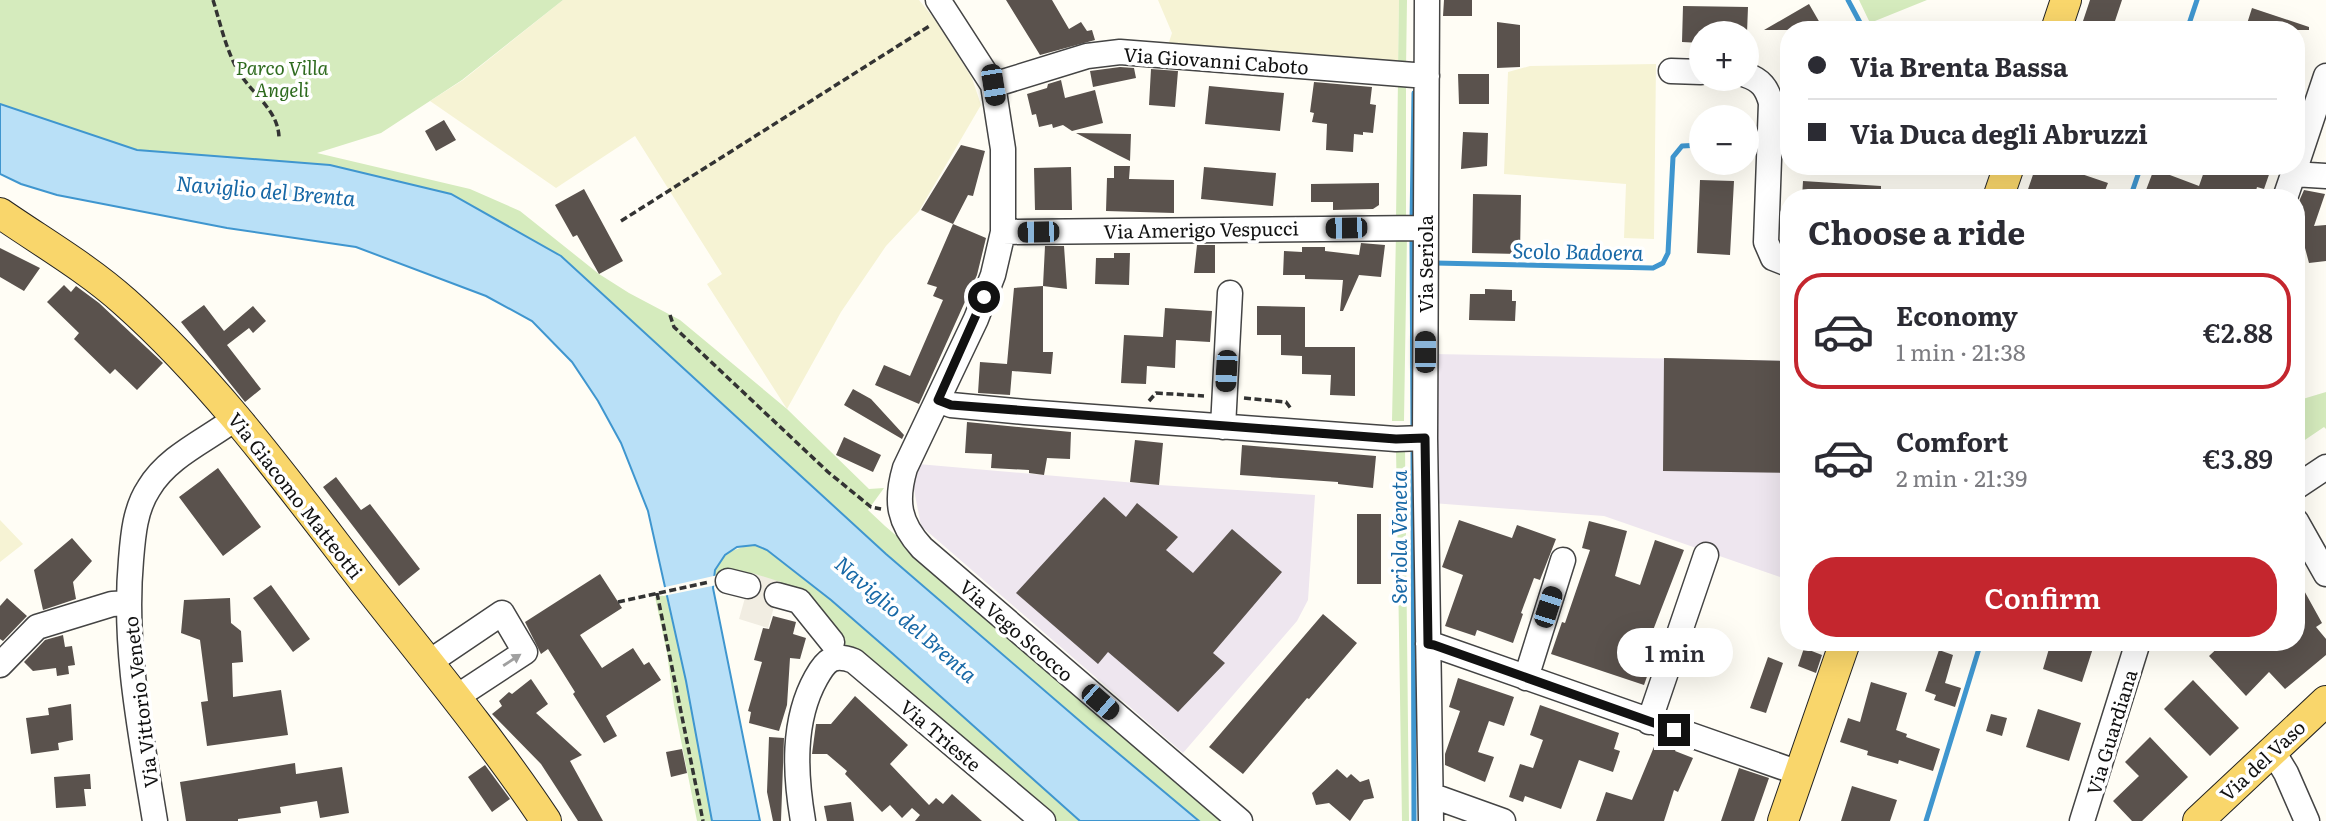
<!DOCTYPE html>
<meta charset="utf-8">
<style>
:root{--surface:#fff;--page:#f7f7f7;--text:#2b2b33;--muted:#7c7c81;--line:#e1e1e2;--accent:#c4262e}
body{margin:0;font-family:Literata,serif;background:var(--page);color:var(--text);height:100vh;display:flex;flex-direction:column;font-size:26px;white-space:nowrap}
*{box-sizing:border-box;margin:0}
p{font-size:23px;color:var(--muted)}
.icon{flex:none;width:38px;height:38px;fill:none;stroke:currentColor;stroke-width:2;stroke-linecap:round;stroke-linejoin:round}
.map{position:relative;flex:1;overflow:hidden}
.sheet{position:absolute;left:1780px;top:189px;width:525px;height:462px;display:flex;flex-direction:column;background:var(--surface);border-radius:28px;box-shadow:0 7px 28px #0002}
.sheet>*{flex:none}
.banner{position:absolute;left:1780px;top:21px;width:525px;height:154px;border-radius:28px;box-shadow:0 7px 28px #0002;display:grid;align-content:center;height:154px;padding:0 28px;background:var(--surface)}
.tools{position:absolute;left:1689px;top:21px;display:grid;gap:14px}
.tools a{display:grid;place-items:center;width:70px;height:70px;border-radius:50%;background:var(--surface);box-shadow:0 7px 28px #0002;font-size:35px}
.end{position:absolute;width:32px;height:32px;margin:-16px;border:9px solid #111;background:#fff;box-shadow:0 0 0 4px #fff}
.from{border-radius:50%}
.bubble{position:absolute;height:49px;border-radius:24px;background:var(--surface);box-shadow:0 7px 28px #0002;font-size:23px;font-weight:600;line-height:49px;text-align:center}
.car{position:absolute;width:21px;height:42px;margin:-21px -10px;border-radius:9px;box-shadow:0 0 5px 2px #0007;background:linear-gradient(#222 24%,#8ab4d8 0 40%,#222 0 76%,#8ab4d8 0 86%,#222 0)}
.banner b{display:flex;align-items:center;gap:24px;height:66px;font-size:26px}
.banner b+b{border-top:2px solid var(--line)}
.banner i{width:18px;height:18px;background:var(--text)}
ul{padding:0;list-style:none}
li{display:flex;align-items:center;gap:21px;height:116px;margin:0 14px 10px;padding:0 14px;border:4px solid transparent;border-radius:28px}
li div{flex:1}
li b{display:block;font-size:26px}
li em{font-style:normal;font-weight:600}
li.active{border-color:var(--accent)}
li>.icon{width:63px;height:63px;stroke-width:1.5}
h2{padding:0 28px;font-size:32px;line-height:84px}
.primary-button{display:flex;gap:14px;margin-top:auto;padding:14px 28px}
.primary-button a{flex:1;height:80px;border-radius:28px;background:var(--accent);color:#fff;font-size:28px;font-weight:600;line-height:80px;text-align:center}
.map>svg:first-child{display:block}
</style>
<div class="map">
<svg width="2326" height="821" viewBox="0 0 2326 821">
<rect width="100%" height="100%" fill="#fffdf5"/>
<path fill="#eee6ef" d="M1433,354L1788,361V560L1783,578L1604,516L1432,503Z
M918,464L1159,485L1315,495L1308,600L1297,621L1183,753L921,526L912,479Z"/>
<path fill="#f6f3d4" d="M563,0H919L937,22L972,78L981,105L919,211L886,246L841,312L787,409L707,284L722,274L635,136L556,188L430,101L463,80Z
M1158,0H1399L1398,68L1167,48L1172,33Z
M1656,64L1654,239L1624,238L1626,184L1504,174L1508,72L1530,66Z
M0,520L23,544L0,562Z"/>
<path fill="#d5ebbd" d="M0,0H563L462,80L381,133L317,153L470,189L520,211L599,274L629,293L680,320L787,409L869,489L884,488L868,510L885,526L1228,821H1199L1088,728L886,554L561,256L450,194L330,165L137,150L0,104Z
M1399,0H1407L1406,69L1398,68Z
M1859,0H1927L1870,23Z
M1398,80L1406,81V219H1396Z
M1396,234H1407L1404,421H1392Z
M2326,392V429L2324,427L2296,446V401Z
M1396,447H1405L1409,821H1402Z
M755,545L767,550L831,600L1080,821H1053L863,658L752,574L749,583L714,576C716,554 737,547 755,545Z
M666,595L686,681L712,821H697L674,705L667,653L655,597Z"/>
<path fill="#f1ede2" d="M752,573L781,582L768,628L739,619Z"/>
<path fill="#b9e0f7" stroke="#3f96cf" stroke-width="2" d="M0,104L137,150L330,165L451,194L561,256L886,554L1088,728L1199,821H1080L893,654L831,600L767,550L755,545L737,547L725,555L715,570L713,588L760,821H712L686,681L648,511L621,443L598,401L572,362L532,321L486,296L356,247L227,228L57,195L21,184L0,174Z"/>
<path fill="#fffdf5" d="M718,575L717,585L663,596L661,588Z"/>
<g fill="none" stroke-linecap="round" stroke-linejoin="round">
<path stroke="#3f96cf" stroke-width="5" d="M1848,0L1864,30
M2187,30L2197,0
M1746,148H1751
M1785,150H1788
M2130,198L2141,166
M1412,223L1414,93
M1412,236L1413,433
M1435,263L1653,268L1663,263L1668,253L1673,157L1682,146L1701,145
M1413,446L1414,821
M1926,821L1981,642"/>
</g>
<path fill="#5a524d" d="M1006,0H1052L1069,29L1081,22L1087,31L1092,30L1095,40L1040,55Z
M1444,0H1472V16H1443Z
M2090,0H2122L2112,30H2080Z
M1809,4L1824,30H1764Z
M1683,6L1748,7L1747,33H1701V43L1682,42Z
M2252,8L2309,27V30H2245Z
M1497,22L1520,25V67L1497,68Z
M1120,67L1134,68L1136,78L1093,87L1090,71Z
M1151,69L1178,71L1175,107L1149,105Z
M1458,74H1489V104H1459Z
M1061,80L1065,98L1095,90L1103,123L1072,131L1063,125L1053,128L1052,124L1039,127L1036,114L1032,115L1027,94L1047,88L1048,84Z
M1314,82L1372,87L1370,104L1376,105L1373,133L1363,132V135L1354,134L1353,152L1326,150L1327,124L1312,122L1314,113L1310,112Z
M1209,86L1284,93L1280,131L1205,124Z
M444,120L456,140L436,151L425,131Z
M1463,132L1488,133L1487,166L1461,169Z
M1076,133L1131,134L1130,161L1118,155Z
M961,145L985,151L973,196L968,195L953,224L921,210Z
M1114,166H1130L1129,179L1174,180V213L1106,211L1107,178H1114Z
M2036,166L2054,172L2058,166L2108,183L2102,198H2025Z
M2206,166H2272L2264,189L2257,187L2254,198H2143L2154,169L2199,186Z
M1071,167L1072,210H1035L1034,168Z
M1204,167L1276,173L1273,206L1201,199Z
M1700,180L1734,181L1730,255L1697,253Z
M1803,181L1881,186V198H1802Z
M1379,183V205L1373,209L1333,210V202H1311V184Z
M584,189L623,261L599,274L577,235L573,237L555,205Z
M2304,190L2325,194L2314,226L2326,225V261L2309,263L2305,248L2301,263H2296V208Z
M1473,194L1521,195L1520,254L1472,253Z
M953,224L986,238L977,275L919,404L875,385L884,365L910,376L943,300L933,296L937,287L927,284Z
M1361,243L1385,245L1381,277L1359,275L1343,311H1340L1343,280L1305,279V275H1283L1284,251L1302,252V247H1325V251L1359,255Z
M1197,245H1215V273H1194Z
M1045,246H1064L1067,289L1043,286Z
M0,248L40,268L24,291L0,277Z
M1114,253H1130L1129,285L1095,284L1096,258H1114Z
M64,285L71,292L76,286L99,303L163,363L137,390L115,369L110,374L74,339L79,333L47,302Z
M1043,286V352H1053L1051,374L1012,371L1010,395L978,393L980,362L1007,364L1014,288Z
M1485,289L1512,290V301H1516L1515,321L1469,320L1470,294H1485Z
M204,305L224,331L253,306L266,321L253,333L249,328L227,345L261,389L245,402L181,322Z
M1257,306L1305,307V347H1355V396L1330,395L1331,375L1302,374V356L1281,355V335H1257Z
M1165,308L1212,311L1210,342L1176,340L1175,368L1147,366L1146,384L1121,383L1124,335L1163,337Z
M1664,358L1788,361V473L1663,471Z
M853,389L871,399L904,435L902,439L844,405Z
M967,422L1071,432L1070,459L1047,458L1044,475L1029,473V470L991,468L992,454L965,453Z
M844,437L881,455L873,472L836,455Z
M1135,440L1163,443L1159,485L1130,482Z
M1242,445L1376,456L1373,488L1338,484V482L1240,475Z
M218,468L261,527L223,556L179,497Z
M336,477L361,510L370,504L420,569L399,586L323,487Z
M1104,497L1126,517L1137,503L1178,537L1166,550L1193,573L1232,529L1282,572L1213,653L1225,663L1178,712L1108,652L1098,664L1016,593Z
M1357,514H1381V584H1357Z
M1459,520L1512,538L1517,525L1556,539L1540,580L1534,578L1521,613L1523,614L1513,643L1477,630L1475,636L1445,626L1463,575L1442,567Z
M1589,521L1627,531L1615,576L1640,585L1655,540L1684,550L1645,651L1655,654L1644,685L1551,654L1562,622L1565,623L1590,550L1582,548Z
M72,538L92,561L73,582L76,599L43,610L34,570Z
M600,574L622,608L580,635L602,668L633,648L644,665L649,662L661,680L606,716L617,736L604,743L573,694L575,692L548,649L541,654L525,622Z
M2296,576L2322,623L2316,627L2326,639V655L2285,689L2269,672L2246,696L2209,656L2224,642H2296Z
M271,585L310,639L293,652L253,598Z
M7,598L27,616L3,641L0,639V606Z
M230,598L231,623L241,631L243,662L232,663L233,697L281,690L288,735L207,746L201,702L208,701L200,640L181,633L184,600Z
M1323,614L1357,643L1309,699L1307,698L1243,774L1209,747Z
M773,616L796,622L793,634L806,638L800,659L790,658L787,705L779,731L749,723L751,712L748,711L762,662L754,660L763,628L769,629Z
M63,635L65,647L72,646L75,665L68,666L69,674L57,676L56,668L33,671L24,662L45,640Z
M2051,642H2095L2082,682L2043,669Z
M1804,648L1822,655L1816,673L1798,666Z
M1939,650L1953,655L1945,683L1961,688L1955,707L1934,700L1936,695L1925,691Z
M1768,657L1783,663L1766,713L1750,708Z
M1458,678L1514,697L1504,726L1489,721L1478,752L1494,757L1485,782L1445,765V754L1460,711L1449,707Z
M531,679L548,704L536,713L582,755L570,761L603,821H578L541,764L492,714L502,706L499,701L509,692L512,694Z
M2193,680L2239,728L2210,756L2164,709Z
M1871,682L1907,693L1896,730L1907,734L1906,737L1940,749L1933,771L1899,760L1898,764L1867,755L1868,751L1840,742L1848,718L1860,722Z
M855,696L908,745L890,764L929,805L936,798L943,804L952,794L982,821H915L920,815L912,808L902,818L890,805L882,812L845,774L847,771L827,754H812L816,724H831Z
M71,704L73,740L58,743L59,750L31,754L26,718L49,715L48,708Z
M1540,705L1619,733L1614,749L1620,751L1613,772L1579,760L1561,809L1525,796L1523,802L1509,797L1520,764L1533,768L1543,740L1530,735Z
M2038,709L2081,723L2069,761L2026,747Z
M1991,714L2007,718L2002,736L1986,731Z
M769,737L784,738L781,821H773L767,792Z
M2150,737L2188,777L2142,821H2132L2113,801L2139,776L2125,762Z
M1656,742L1676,749L1675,751L1693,758L1678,792L1674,790L1664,821H1596L1606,792L1632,800Z
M682,749L687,773L671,777L666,752Z
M295,763L296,774L342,767L349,813L320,818L317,801L280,807L281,813L238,819V821H186L180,782Z
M485,765L510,799L492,812L468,777Z
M1739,768L1769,778L1754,821H1721Z
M1337,769L1347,778L1351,774L1360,782L1369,779L1374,798L1364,800L1350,821L1329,803L1316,805L1312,793Z
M90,774L91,789H84L86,806L56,808L54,777Z
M1852,786L1897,800L1890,821H1841Z
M851,802L854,821H827L824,806Z"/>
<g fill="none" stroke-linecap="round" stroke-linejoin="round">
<defs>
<path id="minor" d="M938,0L993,85L1003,149V232L993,275L976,319L905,468C895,502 899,523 922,548L1240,821
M1427,0L1425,438L1431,821
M1671,71L1701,72
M1746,75C1761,80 1767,88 1771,103L1766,242L1773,258L1788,264
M993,85L1087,56L1120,52L1427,76
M2296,166L2326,76
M2293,174L2326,176
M2285,198L2296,166
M1003,232L1425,228
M938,400L951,405L1025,412L1396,439L1425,438
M1223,427L1230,293
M2296,487L2326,467
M2296,521L2326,574
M728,581L748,586
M777,595L799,601L832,642
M1428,644L1434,645L1799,773
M428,663L502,613L525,652L455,698
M0,665L37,627L112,604L129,603
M1526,678L1563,560
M1649,722L1706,555
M2272,750L2286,773L2307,821
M1431,797H1436L1503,821
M155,821C141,735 123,648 131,560C133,535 135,509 149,488C168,456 207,440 236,418
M803,821C795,774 792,721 816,678C826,660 833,653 854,661L1043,821
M2082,821L2138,642"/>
<path id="major" d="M2056,30L2066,0
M1998,198L2009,166
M0,213C42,242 87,268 125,302C216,383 289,484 363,580C425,659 490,737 546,821
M1783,821L1845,642
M2198,821L2326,701"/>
</defs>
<use href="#minor" stroke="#444" stroke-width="27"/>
<use href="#major" stroke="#222" stroke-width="32"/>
<path stroke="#333" stroke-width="3.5" stroke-dasharray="7 3.5" stroke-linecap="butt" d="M213,0C220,22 225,46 236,67C249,93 280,109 279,140
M621,221L931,25
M670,315L674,327L828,472L871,507L881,509
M1244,398L1286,402L1292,410
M1149,401L1156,393L1204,396
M657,593L703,821
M618,602L709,582"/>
<use href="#minor" stroke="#fff" stroke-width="24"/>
<use href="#major" stroke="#f9d66b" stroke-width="30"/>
</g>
<defs><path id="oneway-solid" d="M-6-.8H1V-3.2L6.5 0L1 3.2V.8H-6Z" transform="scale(1.75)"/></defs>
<use fill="#a0a0a0" href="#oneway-solid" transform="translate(512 660) rotate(-33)"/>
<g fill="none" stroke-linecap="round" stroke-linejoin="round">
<path stroke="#111" stroke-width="9" d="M984,297L938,400L951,405L1396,439L1425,438L1428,644L1434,645L1674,730"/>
</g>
<g text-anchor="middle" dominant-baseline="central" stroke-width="7" stroke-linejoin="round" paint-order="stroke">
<g font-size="19" fill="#111" stroke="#fff">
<text transform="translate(1216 60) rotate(4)">Via Giovanni Caboto</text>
<text transform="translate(1201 229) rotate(-1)">Via Amerigo Vespucci</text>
<text transform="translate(1425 264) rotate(-90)">Via Seriola</text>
<text transform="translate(296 495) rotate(52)">Via Giacomo Matteotti</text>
<text transform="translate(1017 630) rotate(41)">Via Vego Scocco</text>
<text transform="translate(140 702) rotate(-97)">Via Vittorio Veneto</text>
<text transform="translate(2111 732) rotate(-73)">Via Guardiana</text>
<text transform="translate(941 735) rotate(40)">Via Trieste</text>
<text transform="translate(2262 760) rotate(-43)">Via del Vaso</text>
</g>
<g font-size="19" font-style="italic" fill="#2f6b1f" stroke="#fff">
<text x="282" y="67">Parco Villa<tspan x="282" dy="22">Angeli</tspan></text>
</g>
<g font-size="21" font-style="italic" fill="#1768a6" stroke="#fff">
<text transform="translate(266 189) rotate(5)">Naviglio del Brenta</text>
<text transform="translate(1578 250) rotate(1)">Scolo Badoera</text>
<text transform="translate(1397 537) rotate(-90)">Seriola Veneta</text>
<text transform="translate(907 618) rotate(41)">Naviglio del Brenta</text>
</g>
</g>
</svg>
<div class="tools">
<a>+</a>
<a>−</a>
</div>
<i class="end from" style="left:984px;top:297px"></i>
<i class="end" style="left:1674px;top:730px"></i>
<div class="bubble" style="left:1617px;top:628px;width:116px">1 min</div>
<i class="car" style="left:993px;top:85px;rotate:171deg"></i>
<i class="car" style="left:1346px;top:228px;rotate:269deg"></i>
<i class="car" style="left:1038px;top:232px;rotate:269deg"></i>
<i class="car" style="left:1425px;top:352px;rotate:0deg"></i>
<i class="car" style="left:1226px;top:371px;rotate:183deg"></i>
<i class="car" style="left:1548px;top:607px;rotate:18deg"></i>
<i class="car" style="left:1100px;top:702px;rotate:131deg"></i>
<div class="banner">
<b><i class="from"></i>Via Brenta Bassa</b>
<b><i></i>Via Duca degli Abruzzi</b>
</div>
<section class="sheet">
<h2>Choose a ride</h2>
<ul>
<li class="active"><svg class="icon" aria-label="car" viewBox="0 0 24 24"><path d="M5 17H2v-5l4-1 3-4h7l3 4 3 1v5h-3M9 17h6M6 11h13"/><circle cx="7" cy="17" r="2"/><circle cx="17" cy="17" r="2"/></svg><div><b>Economy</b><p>1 min · 21:38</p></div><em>€2.88</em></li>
<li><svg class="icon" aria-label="car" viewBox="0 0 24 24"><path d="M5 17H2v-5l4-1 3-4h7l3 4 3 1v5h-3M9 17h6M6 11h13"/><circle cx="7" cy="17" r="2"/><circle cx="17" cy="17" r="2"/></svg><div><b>Comfort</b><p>2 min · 21:39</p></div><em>€3.89</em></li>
</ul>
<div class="primary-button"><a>Confirm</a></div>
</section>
</div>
